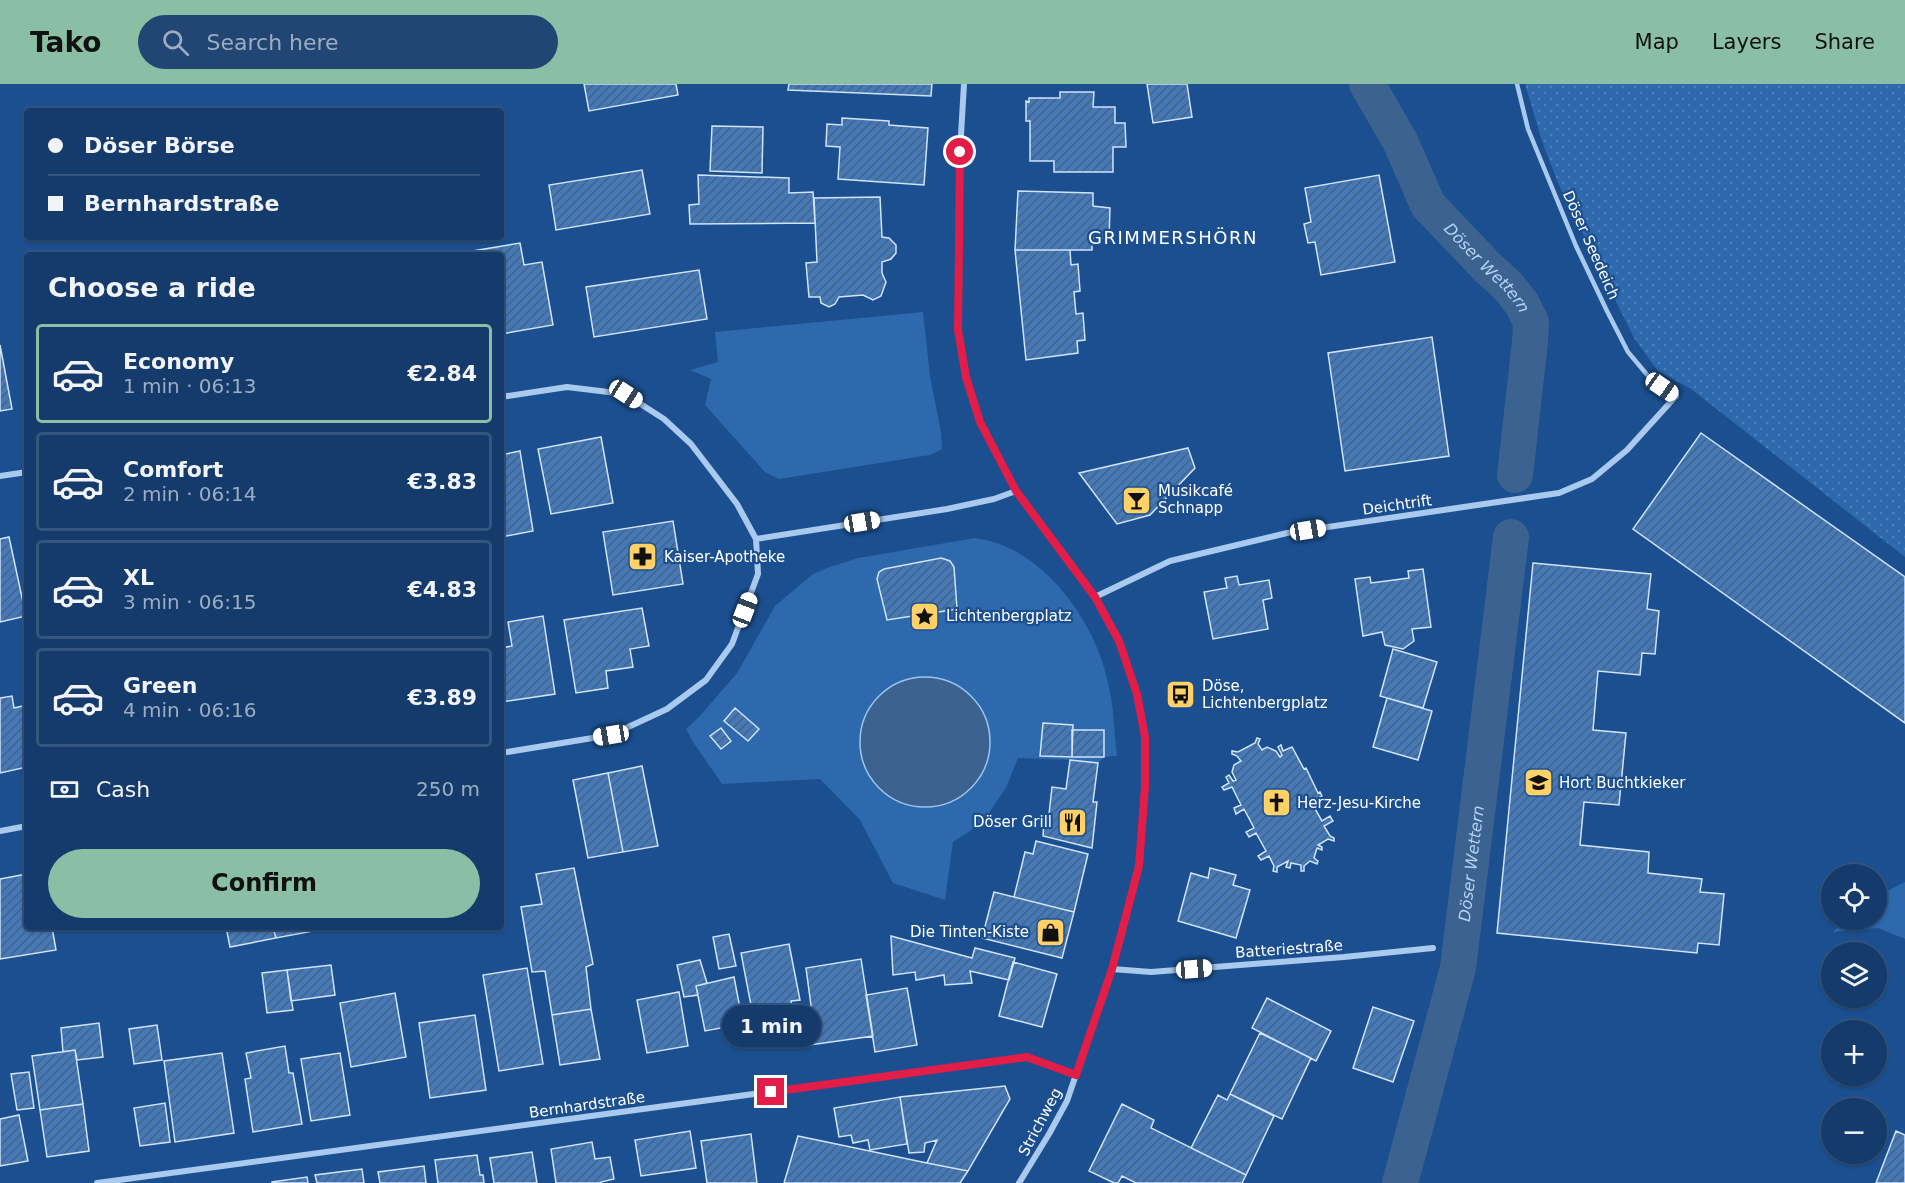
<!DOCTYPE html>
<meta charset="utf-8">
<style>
:root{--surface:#143b6b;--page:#214673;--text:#f1f3f6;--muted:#9dadc1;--line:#33557e;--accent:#8abfa5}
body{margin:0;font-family:"DejaVu Sans",sans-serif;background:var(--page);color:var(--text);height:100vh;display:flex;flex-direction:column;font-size:22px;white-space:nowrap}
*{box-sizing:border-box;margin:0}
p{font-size:20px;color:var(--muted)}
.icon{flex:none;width:33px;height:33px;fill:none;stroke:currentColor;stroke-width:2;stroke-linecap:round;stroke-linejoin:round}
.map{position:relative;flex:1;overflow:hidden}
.details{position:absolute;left:24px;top:168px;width:480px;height:678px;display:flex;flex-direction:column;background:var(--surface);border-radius:6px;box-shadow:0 2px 4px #0004,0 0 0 2px var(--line)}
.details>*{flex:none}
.hud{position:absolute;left:24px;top:24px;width:480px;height:132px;border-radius:6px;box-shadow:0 2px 4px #0004,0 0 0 2px var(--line);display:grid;align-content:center;height:132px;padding:0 24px;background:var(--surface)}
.tools{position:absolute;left:1821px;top:780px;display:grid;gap:12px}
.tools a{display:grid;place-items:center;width:66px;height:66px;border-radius:50%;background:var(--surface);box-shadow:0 2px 4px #0004,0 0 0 2px var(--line);font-size:30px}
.end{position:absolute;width:27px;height:27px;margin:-14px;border:8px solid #e11d48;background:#fff;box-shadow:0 0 0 3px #fff}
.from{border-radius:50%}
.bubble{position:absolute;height:42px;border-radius:21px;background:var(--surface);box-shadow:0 2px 4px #0004,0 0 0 2px var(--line);font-size:20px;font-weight:600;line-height:42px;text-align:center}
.car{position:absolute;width:18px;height:36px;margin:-18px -9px;border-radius:8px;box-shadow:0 0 4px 2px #0007;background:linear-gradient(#fff 24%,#345 0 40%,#fff 0 76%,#345 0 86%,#fff 0)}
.hud b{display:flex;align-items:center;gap:21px;height:57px;font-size:22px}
.hud b+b{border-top:2px solid var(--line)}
.hud i{width:15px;height:15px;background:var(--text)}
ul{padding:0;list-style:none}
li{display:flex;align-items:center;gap:18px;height:99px;margin:0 12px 9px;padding:0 12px;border:3px solid var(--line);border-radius:6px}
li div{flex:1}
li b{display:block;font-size:22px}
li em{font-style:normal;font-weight:600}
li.current{border-color:var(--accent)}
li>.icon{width:54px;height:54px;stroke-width:1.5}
h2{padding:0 24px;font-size:27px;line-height:72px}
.pay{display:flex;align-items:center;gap:15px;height:66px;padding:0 24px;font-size:22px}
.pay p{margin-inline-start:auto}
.primary-button{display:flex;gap:12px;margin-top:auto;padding:12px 24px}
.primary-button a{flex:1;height:69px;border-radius:36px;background:var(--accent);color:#111;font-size:24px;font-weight:600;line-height:69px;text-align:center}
header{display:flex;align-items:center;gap:36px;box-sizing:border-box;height:84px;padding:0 30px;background:var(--accent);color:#111}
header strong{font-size:28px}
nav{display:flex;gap:33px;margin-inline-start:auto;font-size:21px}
.search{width:420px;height:54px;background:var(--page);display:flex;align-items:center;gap:15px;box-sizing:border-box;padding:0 21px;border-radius:33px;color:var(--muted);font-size:22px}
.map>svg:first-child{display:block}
</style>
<header>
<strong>Tako</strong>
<div class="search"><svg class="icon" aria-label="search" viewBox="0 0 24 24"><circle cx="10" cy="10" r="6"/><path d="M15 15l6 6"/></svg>Search here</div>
<nav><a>Map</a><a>Layers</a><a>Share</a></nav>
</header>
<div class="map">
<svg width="1905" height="1099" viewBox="0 0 1905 1099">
<defs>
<pattern id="grass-dots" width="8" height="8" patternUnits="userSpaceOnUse" patternTransform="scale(1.5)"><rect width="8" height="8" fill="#2e69ad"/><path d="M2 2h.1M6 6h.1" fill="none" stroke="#4d80b9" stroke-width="1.8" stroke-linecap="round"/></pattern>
<pattern id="building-hatch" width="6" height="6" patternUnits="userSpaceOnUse" patternTransform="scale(1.5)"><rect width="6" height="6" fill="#4478b7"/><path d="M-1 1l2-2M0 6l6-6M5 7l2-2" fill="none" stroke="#486282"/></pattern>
</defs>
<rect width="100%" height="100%" fill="#1b4f8f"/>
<path fill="url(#grass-dots)" d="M1525,0H1905V473L1691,305L1658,287L1634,254L1558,99L1542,57Z"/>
<path fill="#2e69ad" d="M923,228L930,292L941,348L942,365L930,371L779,395L765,388L705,321L711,295L690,286L718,278L715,248Z
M975,454C1044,463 1097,539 1109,603C1114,625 1114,649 1117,672L1104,673L1098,679L1070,676L1018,674L1006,704L982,739L953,758L945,816L893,799L860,736L820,695L722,700L693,658L686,645L700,632L737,589L775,522L813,490L830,483L858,474Z
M1905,798V855L1878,844L1833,848L1844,836H1876L1877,812Z"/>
<path fill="#3c6290" stroke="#9cc4f0" stroke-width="1.5" d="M860 658a65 65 0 1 1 130 0a65 65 0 1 1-130 0Z"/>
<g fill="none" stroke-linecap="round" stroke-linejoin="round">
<g stroke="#3c6290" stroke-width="36">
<path id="s1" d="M1367,0L1400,57L1428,121L1489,185L1508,202L1522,220L1531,238L1530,258L1515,391"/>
<path id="s2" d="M1400,1099L1458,884L1511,453"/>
</g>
</g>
<path fill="url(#building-hatch)" stroke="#cfe3fa" stroke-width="1.5" d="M584,0H676L678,11L589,27Z
M789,0H932L931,12L788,6Z
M1147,0H1187L1192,33L1153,39Z
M1060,8H1094L1093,23H1115V39H1125L1126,63H1113V88H1054V77H1030V37H1026V17L1029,18V14H1060Z
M842,34L889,37V41L928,44L924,101L838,95L840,63L826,62L827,40L842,41Z
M712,42L763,43L762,89L710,87Z
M642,86L650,130L556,146L549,101Z
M698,91L789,94V109L813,108L815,139L690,140L689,121L699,120Z
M1379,91L1395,178L1321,191L1315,158L1308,159L1304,140L1311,138L1305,104Z
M1018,107L1093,109V122L1110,124L1109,155L1092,154V166H1015Z
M880,113L882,153L889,154L896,161V169L891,175L882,178V189L886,198L881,212L873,216L863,211L839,213L835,220L829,223L821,219L820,213H809L806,179L817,178L814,114Z
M520,159L524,181L542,178L553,241L501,250V171H473V167Z
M1015,166H1070L1071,181L1078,180L1080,207L1074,208L1076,230L1083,229L1085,256L1077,257L1078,269L1026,276Z
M699,186L707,235L594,253L586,203Z
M1432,253L1449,372L1345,387L1328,269Z
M0,261L12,325L0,327Z
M1701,349L1905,493V639L1633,445Z
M601,353L613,419L551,430L538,365Z
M1188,364L1195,384L1150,431L1117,440L1079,389Z
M520,367L533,447L501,453V371Z
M673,437L683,500L613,511L603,448Z
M9,453L26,532L0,538V455Z
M941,474L950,477L954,483L957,525L887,536L877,495L879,488L884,485Z
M1533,479L1651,490L1647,525L1659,527L1655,570L1642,569L1640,591L1598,587L1593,646L1626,649L1619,721L1584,718L1580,761L1649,768L1648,789L1702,795L1700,808L1724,810L1719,861L1698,859L1697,869L1497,849Z
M1423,485L1431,543L1412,545L1414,557L1403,565L1385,561L1382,548L1363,552L1355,495L1370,493L1371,499L1409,494L1408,487Z
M1237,492L1239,501L1269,496L1272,514L1263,516L1268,545L1213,555L1204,508L1227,504L1225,494Z
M642,524L649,562L630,565L633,583L606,587L608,604L576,609L564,536Z
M543,532L555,610L501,618V564L512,562L508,538Z
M1393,565L1437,578L1423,624L1380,612Z
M12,612L14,624L27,621V683L0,689V614Z
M1387,614L1432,627L1418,676L1373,663Z
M735,624L759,645L748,657L724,637Z
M1043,639L1073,641L1072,673L1040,672Z
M721,644L731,657L721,665L710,652Z
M1072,646H1104V673H1072Z
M1257,654L1260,655L1258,660L1262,666L1267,663L1276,667L1280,673L1282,671L1278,663L1281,661L1283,667L1292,663L1304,685L1306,684L1318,709L1320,708L1322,712L1311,718L1322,737L1330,732L1333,737L1324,742L1330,752L1334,754V757L1328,755L1318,761L1322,763V766L1317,764L1314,774L1318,777L1317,780L1310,777L1304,782V787H1301V781L1291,779L1290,784L1286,783L1288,777L1277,783V788L1273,787L1274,782L1269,772L1261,776L1258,772L1266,767L1256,749L1249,753L1246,748L1254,744L1244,725L1236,730L1234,724L1241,721L1232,703L1224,706L1222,703L1229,699L1226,693L1229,691L1233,697L1236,696L1232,688L1234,681L1241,677L1237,672L1232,670V667L1238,668L1255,659Z
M1070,676L1098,679L1093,718H1097L1092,764L1043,752L1044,738L1048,739L1052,703L1066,705Z
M642,682L658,762L623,768L608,689Z
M608,689L623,768L588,774L573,696Z
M1036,757L1088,770L1074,828L1014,813L1025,768L1033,770Z
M574,784L593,880L586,883L591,925L552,931L545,887L532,888L521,823L542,820L536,790Z
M1210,784L1236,791L1233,801L1250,806L1236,854L1178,837L1191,789L1208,794Z
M27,790V843H52L56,866L0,875V795Z
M994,808L1074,828L1062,874L982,854Z
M226,843H273L276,854L230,863Z
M273,843H319V846L276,854Z
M729,850L736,882L719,885L713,853Z
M891,852L972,874L975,864L1015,874L1009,896L970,887L972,899L945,901L944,891L916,896L915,888L893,891Z
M789,860L800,916L791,917L794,934L755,942L741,869Z
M861,875L873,952L810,961L805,930L812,929L806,884Z
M700,876L707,899L696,902L698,911L684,913L677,881Z
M1013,878L1057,890L1042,943L999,932Z
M331,881L335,911L291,917L287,886Z
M527,884L543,980L499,987L483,891Z
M287,886L293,926L267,929L262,889Z
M734,893L743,940L705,947L696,902Z
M907,904L917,961L875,968L866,911Z
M679,908L688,962L647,969L637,916Z
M395,909L406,973L351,983L340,919Z
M1267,914L1331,947L1316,977L1252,944Z
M1373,923L1414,937L1393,998L1353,984Z
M591,925L600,975L560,981L552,931Z
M475,931L486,1006L430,1014L419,939Z
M99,939L103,973L77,976L75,966L63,968L61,944Z
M157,941L162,976L134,980L129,945Z
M1260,949L1311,974L1282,1035L1230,1010Z
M285,962L289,989H293L302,1040L253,1048L245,995L251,994L246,969Z
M75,966L83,1020L40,1026L32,972Z
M222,969L234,1049L175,1058L164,977Z
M340,969L350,1031L311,1037L301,975Z
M29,988L34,1024L17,1026L11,990Z
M1005,1002L1010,1015L968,1087L927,1079L937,1056L925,1059L924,1068L909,1069L900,1013Z
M1230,1010L1274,1032L1246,1091L1191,1064L1218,1011L1227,1016Z
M900,1013L907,1060L870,1066L868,1056L853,1059L851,1051L839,1053L834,1024Z
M165,1019L170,1058L140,1062L134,1024Z
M83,1020L89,1067L47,1073L40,1026Z
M1122,1020L1154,1036L1151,1044L1246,1091L1242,1099H1136L1122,1092L1118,1099H1114L1089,1087Z
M19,1031L28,1077L0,1082V1035Z
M690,1047L696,1084L641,1092L635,1056Z
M1896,1047L1905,1051V1099H1876Z
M751,1050L757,1099H707L701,1057Z
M798,1052L927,1079L968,1087L960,1099H784Z
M592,1058L595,1075L610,1073L614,1095L601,1098V1099H556L551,1065Z
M532,1068L537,1099H494L490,1074Z
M477,1071L480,1091H483L484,1099H438L435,1076Z
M424,1082L426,1099H380L378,1088Z
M362,1085L364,1099H317L315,1091Z
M307,1093L308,1099H272V1098Z"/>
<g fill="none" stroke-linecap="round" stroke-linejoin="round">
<path stroke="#a9c9ee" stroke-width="4.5" d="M1517,0L1528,45L1576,162L1607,227L1628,268L1649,293L1676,312"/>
<path stroke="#a9c9ee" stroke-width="6" d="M964,0L960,68L958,246L966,293L980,338L1016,407L1095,513L1119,557L1137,610L1145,653V702L1139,782L1112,885L1067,1017L1049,1050L1019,1099
M501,313L567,303L625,310L664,335L691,360L737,420L756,455L758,490L732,560L706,596L667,625L611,651L501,669
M0,392L27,388
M756,455L947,425L994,415L1016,407
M1095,513L1170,477L1287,449L1559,409L1592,395L1627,366L1676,312
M0,747L27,742
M1112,885L1151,888L1344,873L1433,864
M97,1099L1027,973L1076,991"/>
</g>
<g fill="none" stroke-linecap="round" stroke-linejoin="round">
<path stroke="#e11d48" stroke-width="8" d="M771,1008L1027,973L1076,991L1112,885L1139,782L1145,702V653L1137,610L1119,557L1095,513L1016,407L980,338L966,293L958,246L960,68"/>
</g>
<defs>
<symbol id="bar-square" viewBox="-11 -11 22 22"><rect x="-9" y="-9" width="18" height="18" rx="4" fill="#ffd166" stroke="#1b4f8f"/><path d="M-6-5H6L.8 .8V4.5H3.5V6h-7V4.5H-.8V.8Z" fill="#111"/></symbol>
<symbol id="pharmacy-square" viewBox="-11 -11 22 22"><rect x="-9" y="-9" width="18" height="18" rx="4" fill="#ffd166" stroke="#1b4f8f"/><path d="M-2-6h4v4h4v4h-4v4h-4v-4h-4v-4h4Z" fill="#111"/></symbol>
<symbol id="sight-square" viewBox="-11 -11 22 22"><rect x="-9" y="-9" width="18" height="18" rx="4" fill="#ffd166" stroke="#1b4f8f"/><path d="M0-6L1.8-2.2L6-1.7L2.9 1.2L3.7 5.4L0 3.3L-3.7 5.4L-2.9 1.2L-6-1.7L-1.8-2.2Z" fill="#111"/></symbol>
<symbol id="bus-square" viewBox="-11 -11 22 22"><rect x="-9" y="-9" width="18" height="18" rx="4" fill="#ffd166" stroke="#1b4f8f"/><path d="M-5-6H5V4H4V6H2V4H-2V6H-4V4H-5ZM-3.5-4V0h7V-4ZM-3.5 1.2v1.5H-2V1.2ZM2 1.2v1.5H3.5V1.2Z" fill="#111"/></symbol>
<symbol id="school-square" viewBox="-11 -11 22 22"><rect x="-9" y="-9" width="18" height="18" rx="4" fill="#ffd166" stroke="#1b4f8f"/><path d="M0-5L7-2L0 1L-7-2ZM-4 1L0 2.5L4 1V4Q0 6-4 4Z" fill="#111"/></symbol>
<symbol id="church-square" viewBox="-11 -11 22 22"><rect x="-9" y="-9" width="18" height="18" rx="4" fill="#ffd166" stroke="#1b4f8f"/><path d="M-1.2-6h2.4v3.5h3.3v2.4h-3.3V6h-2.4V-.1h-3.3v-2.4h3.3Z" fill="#111"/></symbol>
<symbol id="restaurant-square" viewBox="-11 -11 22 22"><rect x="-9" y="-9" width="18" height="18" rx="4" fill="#ffd166" stroke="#1b4f8f"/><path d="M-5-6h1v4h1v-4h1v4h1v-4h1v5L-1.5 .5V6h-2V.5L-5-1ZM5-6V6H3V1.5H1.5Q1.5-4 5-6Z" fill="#111"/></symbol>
<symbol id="shop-square" viewBox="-11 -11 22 22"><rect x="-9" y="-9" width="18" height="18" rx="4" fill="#ffd166" stroke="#1b4f8f"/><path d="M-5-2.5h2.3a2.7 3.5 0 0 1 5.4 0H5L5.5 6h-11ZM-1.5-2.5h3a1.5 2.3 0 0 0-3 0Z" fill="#111"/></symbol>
</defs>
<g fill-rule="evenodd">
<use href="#bar-square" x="1120" y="400" width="33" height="33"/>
<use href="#pharmacy-square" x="626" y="456" width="33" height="33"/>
<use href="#sight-square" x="908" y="516" width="33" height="33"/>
<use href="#bus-square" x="1164" y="594" width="33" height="33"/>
<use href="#school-square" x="1522" y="682" width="33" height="33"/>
<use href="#church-square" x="1260" y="702" width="33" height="33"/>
<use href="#restaurant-square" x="1056" y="722" width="33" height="33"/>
<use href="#shop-square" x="1034" y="832" width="33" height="33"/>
</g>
<g text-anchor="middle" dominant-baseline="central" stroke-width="4.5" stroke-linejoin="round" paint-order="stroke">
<g font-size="15" fill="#fff" stroke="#1b4f8f">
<text transform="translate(1591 161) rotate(66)">Döser Seedeich</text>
<text transform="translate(1397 421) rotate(-8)">Deichtrift</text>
<text transform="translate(1289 865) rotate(-4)">Batteriestraße</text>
<text transform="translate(587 1021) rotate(-8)">Bernhardstraße</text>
<text transform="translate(1040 1038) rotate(-62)">Strichweg</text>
</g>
<g font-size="15" fill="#fff" stroke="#1b4f8f" text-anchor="start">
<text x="1158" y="407">Musikcafé<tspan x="1158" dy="17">Schnapp</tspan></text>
<text x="664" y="473">Kaiser-Apotheke</text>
<text x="946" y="532">Lichtenbergplatz</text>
<text x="1202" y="602">Döse,<tspan x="1202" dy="17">Lichtenbergplatz</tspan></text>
<text x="1559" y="699">Hort Buchtkieker</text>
<text x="1297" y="719">Herz-Jesu-Kirche</text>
<text x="1052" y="738" text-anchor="end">Döser Grill</text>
<text x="1029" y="848" text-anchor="end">Die Tinten-Kiste</text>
</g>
<g font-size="16" font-style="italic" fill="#b5d3f5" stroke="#1b4f8f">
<text stroke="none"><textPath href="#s1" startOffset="222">Döser Wettern</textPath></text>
<text stroke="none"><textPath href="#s2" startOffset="328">Döser Wettern</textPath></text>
</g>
<g font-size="18" letter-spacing="1.5" fill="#fff" stroke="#1b4f8f">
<text x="1173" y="153">GRIMMERSHÖRN</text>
</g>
</g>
</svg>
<div class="tools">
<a><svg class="icon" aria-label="locate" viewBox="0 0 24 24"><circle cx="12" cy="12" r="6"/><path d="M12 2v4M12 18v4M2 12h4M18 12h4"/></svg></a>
<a><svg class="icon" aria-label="layers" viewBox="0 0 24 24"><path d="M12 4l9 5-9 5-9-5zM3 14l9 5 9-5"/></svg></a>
<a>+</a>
<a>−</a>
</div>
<i class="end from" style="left:960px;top:68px"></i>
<i class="end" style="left:771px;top:1008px"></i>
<div class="bubble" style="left:722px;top:921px;width:99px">1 min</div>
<i class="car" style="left:1662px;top:303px;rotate:125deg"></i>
<i class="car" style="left:626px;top:310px;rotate:123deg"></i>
<i class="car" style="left:862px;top:438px;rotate:81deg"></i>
<i class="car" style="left:1308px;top:446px;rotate:81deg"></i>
<i class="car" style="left:745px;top:526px;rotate:21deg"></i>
<i class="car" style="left:611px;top:651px;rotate:261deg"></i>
<i class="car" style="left:1194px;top:885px;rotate:86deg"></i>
<div class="hud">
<b><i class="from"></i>Döser Börse</b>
<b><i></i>Bernhardstraße</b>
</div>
<section class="details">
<h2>Choose a ride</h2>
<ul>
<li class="current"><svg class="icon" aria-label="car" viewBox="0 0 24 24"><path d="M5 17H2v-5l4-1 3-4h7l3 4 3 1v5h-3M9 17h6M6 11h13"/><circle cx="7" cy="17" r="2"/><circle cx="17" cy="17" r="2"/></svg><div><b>Economy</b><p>1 min · 06:13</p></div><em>€2.84</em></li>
<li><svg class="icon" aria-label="car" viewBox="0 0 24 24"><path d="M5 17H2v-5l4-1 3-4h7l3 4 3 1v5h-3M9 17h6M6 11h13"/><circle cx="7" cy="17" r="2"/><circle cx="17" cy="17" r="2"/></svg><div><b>Comfort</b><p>2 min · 06:14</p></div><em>€3.83</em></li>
<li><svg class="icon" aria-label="car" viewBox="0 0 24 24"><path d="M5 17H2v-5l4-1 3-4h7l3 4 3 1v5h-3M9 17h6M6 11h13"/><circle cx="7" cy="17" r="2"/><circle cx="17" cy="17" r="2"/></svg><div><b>XL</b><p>3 min · 06:15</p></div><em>€4.83</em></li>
<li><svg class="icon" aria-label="car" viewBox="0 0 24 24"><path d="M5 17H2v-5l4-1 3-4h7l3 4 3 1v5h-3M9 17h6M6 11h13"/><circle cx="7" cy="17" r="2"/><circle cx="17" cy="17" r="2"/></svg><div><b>Green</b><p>4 min · 06:16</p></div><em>€3.89</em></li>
</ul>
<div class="pay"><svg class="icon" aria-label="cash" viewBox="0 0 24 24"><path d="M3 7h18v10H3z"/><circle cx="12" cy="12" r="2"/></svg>Cash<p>250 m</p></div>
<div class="primary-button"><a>Confirm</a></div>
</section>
</div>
